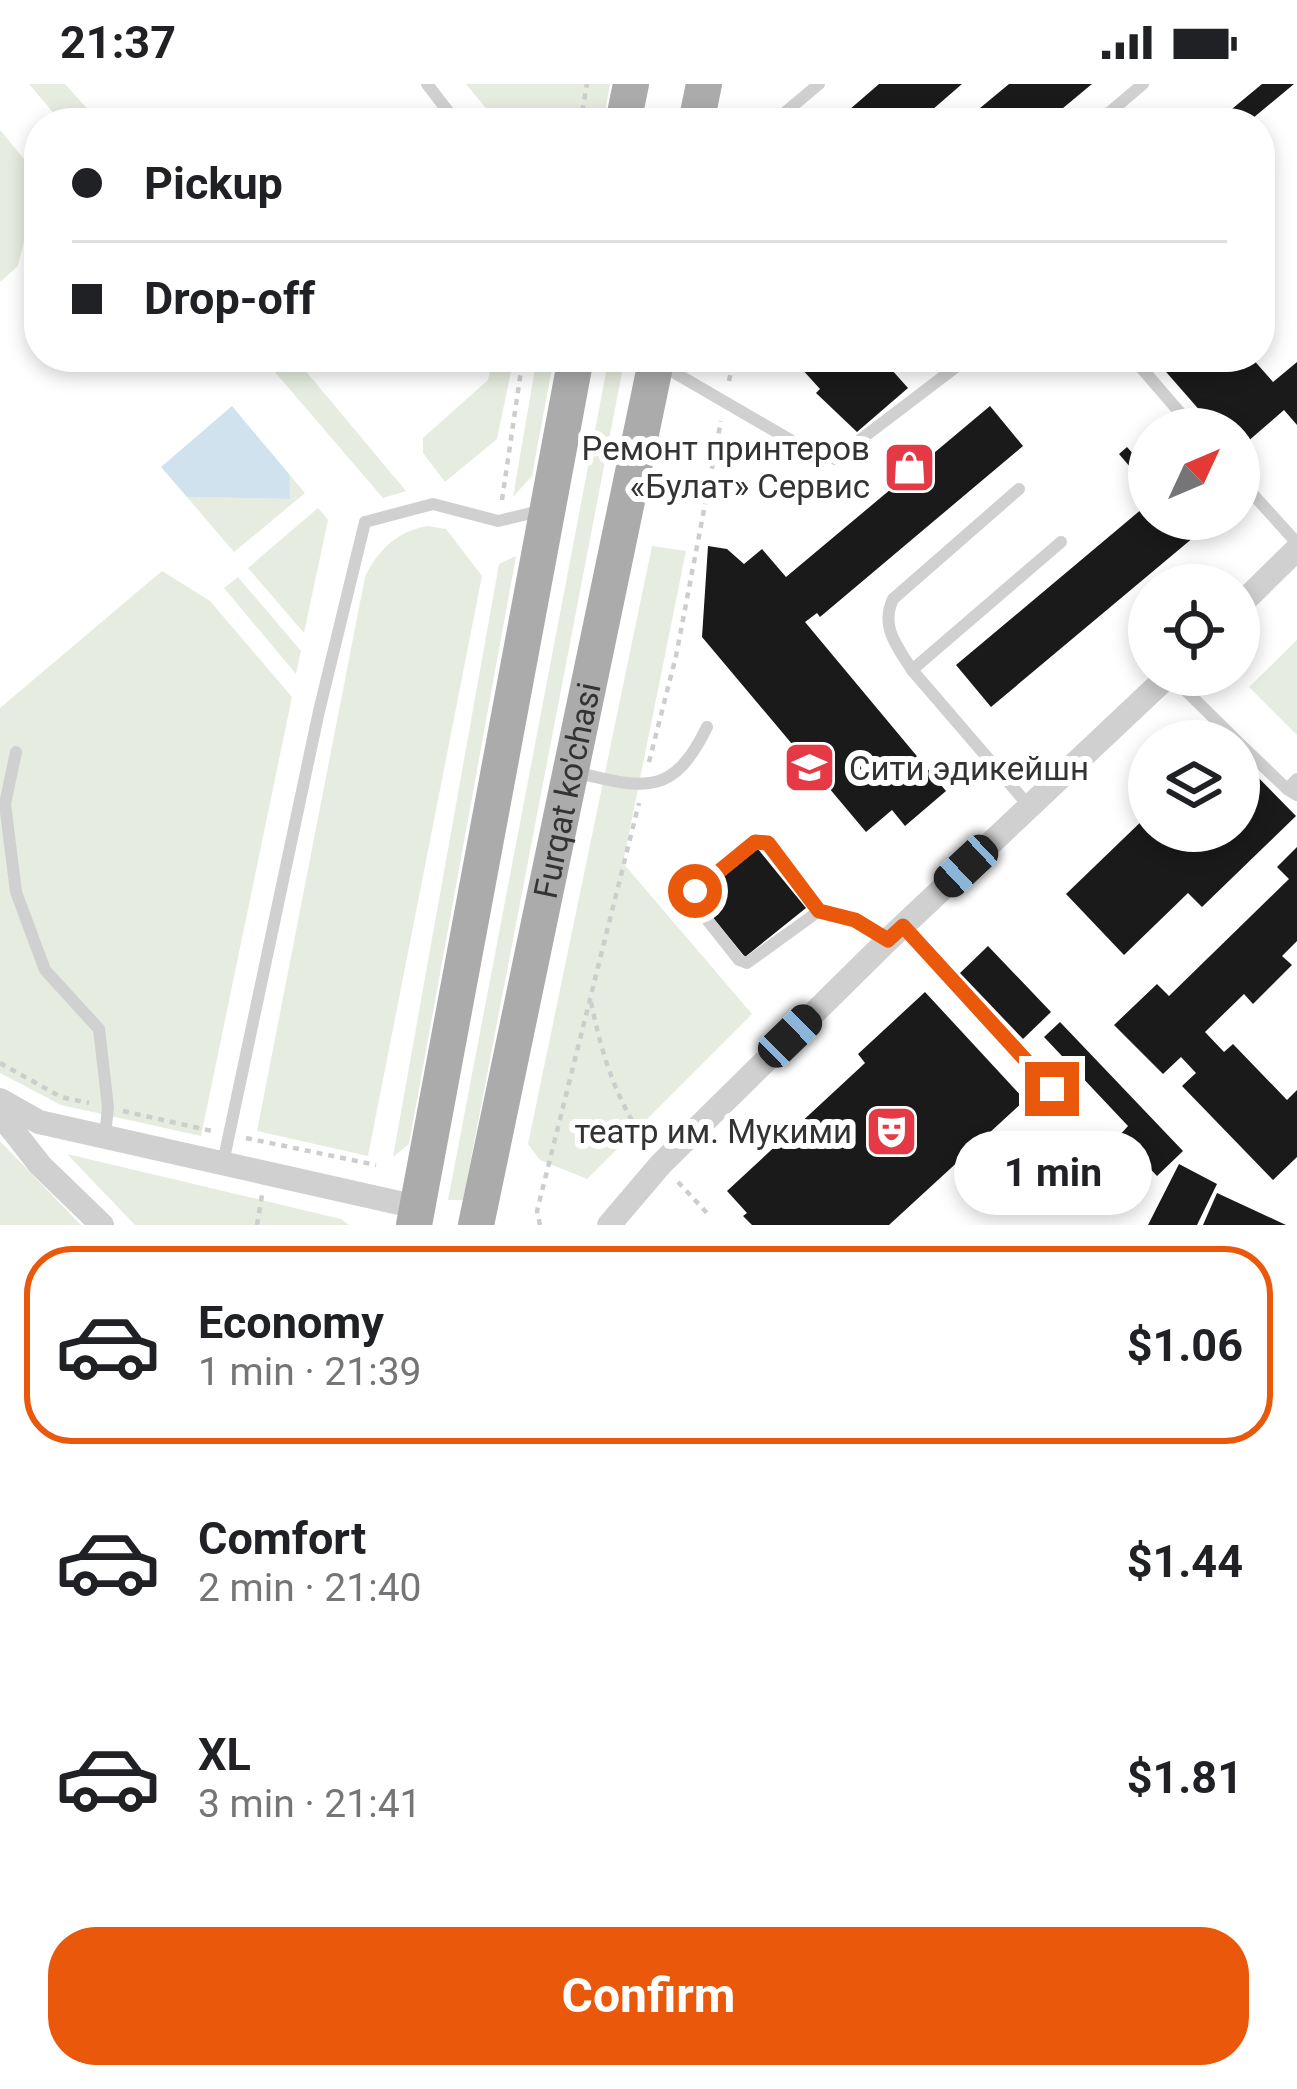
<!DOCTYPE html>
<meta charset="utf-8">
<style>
:root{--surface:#fff;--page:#f6f6f6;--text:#202124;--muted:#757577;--line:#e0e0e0;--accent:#ea580c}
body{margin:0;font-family:Roboto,sans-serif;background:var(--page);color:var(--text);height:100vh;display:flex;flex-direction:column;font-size:45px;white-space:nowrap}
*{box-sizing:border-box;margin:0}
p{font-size:39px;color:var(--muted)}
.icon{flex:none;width:66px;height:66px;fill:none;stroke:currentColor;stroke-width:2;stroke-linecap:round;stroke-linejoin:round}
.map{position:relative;height:1141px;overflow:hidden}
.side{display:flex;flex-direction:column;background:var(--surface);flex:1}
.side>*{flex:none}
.guide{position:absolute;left:24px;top:24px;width:1251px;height:264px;border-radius:48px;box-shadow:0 6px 18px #0003;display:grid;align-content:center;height:264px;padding:0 48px;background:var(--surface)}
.needle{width:78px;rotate:46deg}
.buttons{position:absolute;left:1128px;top:324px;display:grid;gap:24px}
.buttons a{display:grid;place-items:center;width:132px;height:132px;border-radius:50%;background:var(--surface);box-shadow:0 6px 18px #0003;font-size:60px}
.end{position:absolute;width:54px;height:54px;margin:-27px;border:15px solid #ea580c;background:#fff;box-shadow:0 0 0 6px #fff}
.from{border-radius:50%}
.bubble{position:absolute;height:84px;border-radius:42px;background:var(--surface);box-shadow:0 6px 18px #0003;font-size:39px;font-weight:700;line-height:84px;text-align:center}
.car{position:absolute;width:36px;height:72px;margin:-36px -18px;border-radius:15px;box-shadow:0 0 9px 3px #0007;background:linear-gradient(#222 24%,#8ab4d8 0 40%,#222 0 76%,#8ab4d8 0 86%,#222 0)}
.guide b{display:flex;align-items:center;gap:42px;height:114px;font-size:45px}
.guide b+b{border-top:3px solid var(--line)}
.guide i{width:30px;height:30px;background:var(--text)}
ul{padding:21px 0 0;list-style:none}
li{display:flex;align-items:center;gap:36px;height:198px;margin:0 24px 18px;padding:0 24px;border:6px solid transparent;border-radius:48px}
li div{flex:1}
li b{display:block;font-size:45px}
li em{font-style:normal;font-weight:700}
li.selected{border-color:var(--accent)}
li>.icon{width:108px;height:108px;stroke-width:1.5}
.action{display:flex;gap:24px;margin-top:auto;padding:24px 48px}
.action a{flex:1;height:138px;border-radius:48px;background:var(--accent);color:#fff;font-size:48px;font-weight:700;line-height:138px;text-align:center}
.status{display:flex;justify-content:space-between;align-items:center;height:84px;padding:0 60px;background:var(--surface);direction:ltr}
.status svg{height:33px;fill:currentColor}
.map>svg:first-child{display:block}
</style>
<div class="status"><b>21:37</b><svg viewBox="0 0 49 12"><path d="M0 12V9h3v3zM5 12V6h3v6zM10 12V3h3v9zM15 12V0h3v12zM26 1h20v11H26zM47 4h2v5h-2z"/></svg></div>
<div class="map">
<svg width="1297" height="1141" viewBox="0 0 1297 1141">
<rect width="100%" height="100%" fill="#fff"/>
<path fill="#e6ecdf" d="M29,0H65L93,31L84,39H62Z
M466,0H610L603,39H498Z
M0,46L39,93L18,182L0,198Z
M262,273H294L406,407L383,414Z
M493,273H514L497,355L445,398L423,369V354L488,296Z
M537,273H554L532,392L513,413Z
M609,273H625L463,1116H448Z
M289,390L305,409L234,468L187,413L289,415Z
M318,424L328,436L304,549L248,484Z
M428,442L446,445L482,492L368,1072L257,1047L365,493C378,466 397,447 428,442Z
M652,462L686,467L623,779L752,930L587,1095L540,1076L528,1060Z
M516,472L409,1060L393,1073L499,480Z
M162,487L210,517L292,613L201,1052L61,1021L0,989V624Z
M238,493L301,567L296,590L224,504Z
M1297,556V651L1249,603Z
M0,1057L81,1141H0Z
M67,1070L341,1135L349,1141H135Z"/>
<path fill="#cfe2ee" d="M232,322L289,390L290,415L187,413L161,383Z"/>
<path fill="#1a1a1a" d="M879,0H962L917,39H834Z
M1009,0H1092L1045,39H962Z
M1262,0H1294L1247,39H1215Z
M791,273H905L891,285L908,304L857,348L816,309L820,305Z
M1153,273H1251L1273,298L1297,278V341L1284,326L1239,365V345H1216Z
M990,322L1023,362L820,533L817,529L805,538L946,707L905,742L892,726L866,748L702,553L708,462L727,465L744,480L762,465L786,493Z
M1127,363L1149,388L1142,397L1119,370Z
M1149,419V435H1179L1194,453L991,623L956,581Z
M1243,678L1296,732L1202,823L1188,809L1124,871L1066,810L1149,730V747H1239V682Z
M1297,763V857L1282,872L1292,881L1253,920L1244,910L1205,948L1224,968L1233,960L1287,1016L1297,1006V1073L1273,1096L1182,1002L1196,989L1181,973L1163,990L1114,941L1157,900L1169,912L1289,795L1277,783Z
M758,765L806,824L745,873L697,814Z
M988,862L1051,928L1023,955L960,889Z
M925,908L1025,1016L889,1141H752L743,1132L747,1129L727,1107L865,979L858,970Z
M1060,938L1183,1067L1157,1092L1119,1052L1128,1042L1044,953Z
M1179,1080L1217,1100L1197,1141H1148Z
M1217,1109L1286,1141H1203Z"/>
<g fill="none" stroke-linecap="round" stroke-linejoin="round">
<path stroke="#cdcdcd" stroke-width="4.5" stroke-dasharray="6 6" stroke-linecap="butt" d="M580,39L587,0
M729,297L734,273
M502,416L523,273
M649,678L676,572L721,337
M591,918C602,972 616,1016 648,1062
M0,979L61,1013L89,1019
M123,1027L212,1047
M246,1054L376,1081
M678,1098L707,1129
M257,1141L262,1111
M540,1141L537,1127L639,719"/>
<path stroke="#d0d0d0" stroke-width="12" d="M427,0L457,39
M757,39L782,31L819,0
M1097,39L1143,0
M1132,273L1194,345
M663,282L792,357L835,375L969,273
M1239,395L1297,459
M912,586C897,562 880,543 893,515L1019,405
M1170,591L1237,657
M1239,659L1287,705
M16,668L5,720L16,808L45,886L99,945L108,1023L105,1052
M574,688C643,704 672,715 707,643
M1297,695L1287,705L1297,711
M1029,722L912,586L1061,458
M819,827L747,879L739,876L694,819L692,812L755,758L763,757L819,827L855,836L888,856
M903,842L1052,1005
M223,1079L319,627L365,438L433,420L498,437L540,427"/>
<path stroke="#d0d0d0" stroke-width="24" d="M1239,522L1297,465
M0,1016L39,1038L417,1123
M0,1030L40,1081L102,1141
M609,1141L661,1080L888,856L1169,591"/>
<g stroke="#ababab" stroke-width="36">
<path d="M623,39L631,0"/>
<path d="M696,39L704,0"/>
<path d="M414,1141L576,273"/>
<path id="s1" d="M476,1141L657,273"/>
</g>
</g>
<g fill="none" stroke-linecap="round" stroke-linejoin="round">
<path stroke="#ea580c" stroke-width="15" d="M695,807L755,758L768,759L819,827L855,836L888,856L903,842L1052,1005"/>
</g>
<defs>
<symbol id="shop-square" viewBox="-11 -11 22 22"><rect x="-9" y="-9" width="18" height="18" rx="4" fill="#e63946" stroke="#fff"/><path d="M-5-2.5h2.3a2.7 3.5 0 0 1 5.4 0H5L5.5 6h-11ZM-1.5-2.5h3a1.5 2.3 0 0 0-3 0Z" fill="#fff"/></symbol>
<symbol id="school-square" viewBox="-11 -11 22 22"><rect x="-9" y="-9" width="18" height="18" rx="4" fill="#e63946" stroke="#fff"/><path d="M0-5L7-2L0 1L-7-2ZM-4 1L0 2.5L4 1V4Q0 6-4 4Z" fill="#fff"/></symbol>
<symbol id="theatre-square" viewBox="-11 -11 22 22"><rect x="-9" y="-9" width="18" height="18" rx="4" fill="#e63946" stroke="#fff"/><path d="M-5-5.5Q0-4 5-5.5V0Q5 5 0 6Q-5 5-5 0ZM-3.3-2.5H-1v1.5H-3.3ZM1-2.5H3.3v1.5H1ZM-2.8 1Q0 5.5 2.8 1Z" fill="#fff"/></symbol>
</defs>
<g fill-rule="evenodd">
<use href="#shop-square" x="880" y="354" width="59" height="59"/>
<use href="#school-square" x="780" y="654" width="59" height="59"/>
<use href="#theatre-square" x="862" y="1018" width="59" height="59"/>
</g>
<g text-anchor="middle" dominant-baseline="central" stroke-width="12" stroke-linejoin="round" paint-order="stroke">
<g font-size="33" fill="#333" stroke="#fff" text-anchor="end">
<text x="870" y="364">Ремонт принтеров<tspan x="870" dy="38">«Булат» Сервис</tspan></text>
<text x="849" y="684" text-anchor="start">Сити эдикейшн</text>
<text x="852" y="1047">театр им. Мукими</text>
</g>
<g font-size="33" fill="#333" stroke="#fff">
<text stroke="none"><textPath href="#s1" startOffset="444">Furqat ko'chasi</textPath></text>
</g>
</g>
</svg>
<div class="buttons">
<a><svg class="needle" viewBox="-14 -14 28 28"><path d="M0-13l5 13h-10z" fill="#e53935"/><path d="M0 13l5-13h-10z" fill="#757577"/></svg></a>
<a><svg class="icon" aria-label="locate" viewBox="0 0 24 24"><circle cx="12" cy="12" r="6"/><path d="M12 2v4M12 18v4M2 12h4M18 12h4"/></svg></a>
<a><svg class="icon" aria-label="layers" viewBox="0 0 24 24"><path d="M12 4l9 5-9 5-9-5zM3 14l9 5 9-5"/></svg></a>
</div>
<i class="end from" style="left:695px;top:807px"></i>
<i class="end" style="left:1052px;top:1005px"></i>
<div class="bubble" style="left:954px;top:1047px;width:198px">1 min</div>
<i class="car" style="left:966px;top:782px;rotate:227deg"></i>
<i class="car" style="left:790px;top:952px;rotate:46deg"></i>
<div class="guide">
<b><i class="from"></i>Pickup</b>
<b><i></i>Drop-off</b>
</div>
</div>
<section class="side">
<ul>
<li class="selected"><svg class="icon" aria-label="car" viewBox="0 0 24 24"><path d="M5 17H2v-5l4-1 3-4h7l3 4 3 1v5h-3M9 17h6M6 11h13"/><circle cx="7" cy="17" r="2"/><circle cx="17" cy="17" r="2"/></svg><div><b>Economy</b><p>1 min · 21:39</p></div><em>$1.06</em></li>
<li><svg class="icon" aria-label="car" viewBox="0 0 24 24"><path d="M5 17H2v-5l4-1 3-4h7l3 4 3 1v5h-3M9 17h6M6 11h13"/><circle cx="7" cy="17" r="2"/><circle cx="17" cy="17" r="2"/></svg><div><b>Comfort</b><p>2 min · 21:40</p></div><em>$1.44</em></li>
<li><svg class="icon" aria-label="car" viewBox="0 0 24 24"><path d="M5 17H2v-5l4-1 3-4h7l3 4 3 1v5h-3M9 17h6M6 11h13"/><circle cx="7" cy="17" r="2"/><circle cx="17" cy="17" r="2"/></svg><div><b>XL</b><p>3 min · 21:41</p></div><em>$1.81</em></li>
</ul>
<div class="action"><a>Confirm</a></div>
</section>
